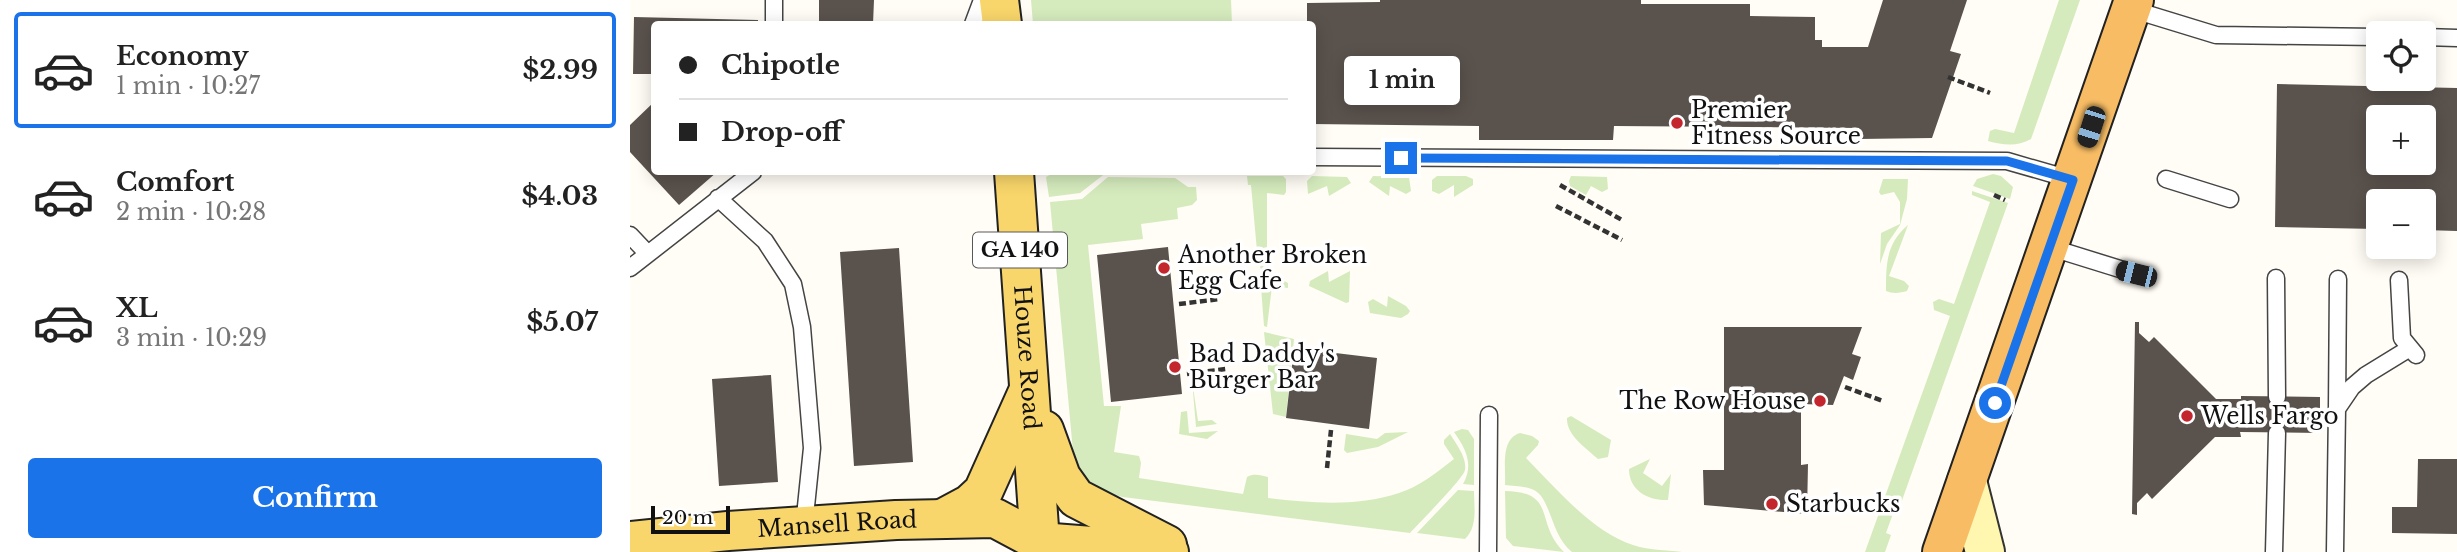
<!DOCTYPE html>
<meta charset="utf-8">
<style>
:root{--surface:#fff;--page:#f2f2f2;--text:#222;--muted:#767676;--line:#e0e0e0;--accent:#1a73e8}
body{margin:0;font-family:"Libre Baskerville",serif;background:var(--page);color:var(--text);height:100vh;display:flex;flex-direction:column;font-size:26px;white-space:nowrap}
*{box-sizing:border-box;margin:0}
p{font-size:23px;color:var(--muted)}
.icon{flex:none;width:38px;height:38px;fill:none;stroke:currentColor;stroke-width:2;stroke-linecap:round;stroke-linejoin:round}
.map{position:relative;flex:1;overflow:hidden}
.side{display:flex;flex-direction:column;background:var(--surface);width:630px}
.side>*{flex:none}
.guide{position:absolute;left:21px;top:21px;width:665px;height:154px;border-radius:7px;box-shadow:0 4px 18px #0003;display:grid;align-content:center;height:154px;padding:0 28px;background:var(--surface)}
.fabs{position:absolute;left:1736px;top:21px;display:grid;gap:14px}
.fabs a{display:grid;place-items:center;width:70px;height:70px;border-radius:7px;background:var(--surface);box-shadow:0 4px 18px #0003;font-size:35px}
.scale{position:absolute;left:21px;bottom:18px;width:79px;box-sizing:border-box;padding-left:7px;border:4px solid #111;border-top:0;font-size:19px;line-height:24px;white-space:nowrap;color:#111;-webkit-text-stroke:5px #fff;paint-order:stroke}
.end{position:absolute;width:32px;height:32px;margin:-16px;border:9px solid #1a73e8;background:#fff;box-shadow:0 0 0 4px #fff}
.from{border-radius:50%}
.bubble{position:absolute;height:49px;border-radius:7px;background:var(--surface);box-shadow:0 4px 18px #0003;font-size:23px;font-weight:700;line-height:49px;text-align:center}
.car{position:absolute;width:21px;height:42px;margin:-21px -10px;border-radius:9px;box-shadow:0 0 5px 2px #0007;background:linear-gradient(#222 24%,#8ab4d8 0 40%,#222 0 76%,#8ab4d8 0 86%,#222 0)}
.guide b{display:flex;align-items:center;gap:24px;height:66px;font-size:26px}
.guide b+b{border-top:2px solid var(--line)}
.guide i{width:18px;height:18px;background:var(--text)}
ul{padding:12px 0 0;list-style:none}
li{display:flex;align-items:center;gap:21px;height:116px;margin:0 14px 10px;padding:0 14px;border:4px solid transparent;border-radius:7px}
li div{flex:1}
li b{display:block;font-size:26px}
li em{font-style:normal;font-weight:700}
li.on{border-color:var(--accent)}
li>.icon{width:63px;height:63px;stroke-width:1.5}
.cta{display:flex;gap:14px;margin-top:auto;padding:14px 28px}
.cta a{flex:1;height:80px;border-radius:7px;background:var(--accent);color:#fff;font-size:28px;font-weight:700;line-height:80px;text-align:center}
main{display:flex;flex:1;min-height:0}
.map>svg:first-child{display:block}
</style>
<main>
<section class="side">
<ul>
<li class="on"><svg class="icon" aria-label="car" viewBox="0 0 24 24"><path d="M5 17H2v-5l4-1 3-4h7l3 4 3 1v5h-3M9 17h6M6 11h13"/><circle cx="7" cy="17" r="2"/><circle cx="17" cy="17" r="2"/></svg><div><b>Economy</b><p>1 min · 10:27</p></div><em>$2.99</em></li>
<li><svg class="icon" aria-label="car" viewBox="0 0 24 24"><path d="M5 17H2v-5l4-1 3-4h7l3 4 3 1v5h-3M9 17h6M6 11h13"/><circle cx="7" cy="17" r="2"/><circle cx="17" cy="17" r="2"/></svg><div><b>Comfort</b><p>2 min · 10:28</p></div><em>$4.03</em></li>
<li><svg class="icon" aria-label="car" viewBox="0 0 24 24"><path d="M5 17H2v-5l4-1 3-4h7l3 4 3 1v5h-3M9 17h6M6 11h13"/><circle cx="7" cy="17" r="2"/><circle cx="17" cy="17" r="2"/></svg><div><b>XL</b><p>3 min · 10:29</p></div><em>$5.07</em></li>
</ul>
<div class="cta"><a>Confirm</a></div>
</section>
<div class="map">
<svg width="1827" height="552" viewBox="0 0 1827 552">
<rect width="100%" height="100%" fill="#fffdf5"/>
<path fill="#d5ebbd" d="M401,0H601L602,24H403Z
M1429,0H1450L1401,139C1387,147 1373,145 1358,141L1360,131L1365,129L1384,133Z
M425,172H477L450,193L419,197L416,177Z
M1363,174L1371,176L1383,187L1380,199L1343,186L1347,179Z
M617,176H653L656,179V192L654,195L637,193V272L658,283V288L642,286L637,327L634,326L631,287L634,276L628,262L621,185H618Z
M682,176L717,177L721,183L699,196L697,186L678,194L677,181Z
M743,176L779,177L781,191L776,194L760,186L759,196L739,182Z
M807,176H836L843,179V185L824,197V185L809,194L802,191V180Z
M941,176L977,177L978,189L972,192L961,186L956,195L940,186L939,181Z
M478,177L545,178L558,187H566L567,200L562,205L547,208L548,219L511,224L513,239L458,245L474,406H491L484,452L509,456L511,463L509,478L613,494L617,477C623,473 631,475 638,477V498C680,503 727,507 769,493C789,487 807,472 824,459L814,444V440L820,434C826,444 837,457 835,470C833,479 790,522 780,533L493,497C469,492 457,483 444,462L420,202L452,199Z
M1253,179H1278L1277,199L1270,225L1257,244L1250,264L1251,233L1270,224V202L1264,192L1251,195L1249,192Z
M1342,191L1378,203L1270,506L1266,505L1256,533L1261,535L1255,552H1235L1320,316L1304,310L1303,302L1309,299L1324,304L1360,202L1342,195Z
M1278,225L1259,276L1274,281L1279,286L1277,291C1270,293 1263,294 1256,291C1256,265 1256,243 1278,225Z
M698,271L699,282L720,271L719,302L716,303L679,286L680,281Z
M758,296L776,306L780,311L778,314L771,318L740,313L738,302L743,299L757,307Z
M634,332L664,339L656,417L643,414Z
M562,380L568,421L582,420L587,424L566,427Z
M557,411L559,433L588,431L577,439L549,434L551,412Z
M941,416L981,440L978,457L968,459C956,448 936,435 937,418Z
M832,429L838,430L844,439V485L833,484C844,465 836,449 824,432Z
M778,432L748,447L717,453L714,450L716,434L747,439L755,433Z
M890,433L902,436L909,441L908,445L896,458C925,487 962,532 1003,545C1018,550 1036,550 1052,552H942C921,536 921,498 904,490C895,486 884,486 875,485C876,468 870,439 890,433Z
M1020,459L1013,473L1032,486L1041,474L1038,500C1019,501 999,491 999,469Z
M828,490L844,491C844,507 848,527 835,539L787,533Z
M875,491C928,492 904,523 934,552L883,546L876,538Z"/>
<path fill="#5a524d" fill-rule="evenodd" d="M189,0H244L243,24H189Z
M750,0H1011V4H1120V16L1185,17V40H1192V47H1238L1253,0H1337L1320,51L1331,54L1302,138L1229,139V128L984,126L983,140H849V126L682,124V24H677V3L750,2Z
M4,17L128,20V24H24V74H3Z
M1647,84L1827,88V231L1794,230V201H1748V229L1645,227ZM1748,117H1794V163H1748Z
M24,102V172H87L49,205L0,152V125Z
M538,247L552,394L481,402L467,255Z
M269,248L283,462L224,466L210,252Z
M1505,322H1509V333L1519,342L1524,337L1586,399H1611V396L1690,397V433L1610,432L1611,437H1585L1522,499L1517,493L1507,503V515L1502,514Z
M1094,327H1232L1222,354L1231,357L1223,380L1214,376L1203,405L1171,404V465L1178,464L1177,514L1074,505L1073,470H1094Z
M664,348L747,358L739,429L656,418Z
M141,375L148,482L89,486L82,379Z
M1788,459H1827V534L1762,533V507H1787Z"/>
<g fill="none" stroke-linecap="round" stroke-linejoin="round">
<defs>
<path id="service" d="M1501,9L1586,35L1748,37
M144,24V0
M343,24L352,0
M1794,37L1827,38
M682,157L1377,161L1443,180
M1536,179L1600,199
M88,198L135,241L163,284L172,327L182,448L174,526
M0,235L18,254
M1419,247L1506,274
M0,268L123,172
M1646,278L1647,397
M1769,280L1772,338L1786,355
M1707,409L1708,279
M858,552L859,415
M1644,552L1647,433
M1705,552L1707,409L1722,387L1736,375L1780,348"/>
<path id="secondary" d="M1337,481L1355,552"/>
<g id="primary">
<path d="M369,0L372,24"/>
<path id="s1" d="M384,172L410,542"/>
<path d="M414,430L431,477L446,498L537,545"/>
<path d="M312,519L340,504L353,492L397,394"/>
<path id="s2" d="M0,541L98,531L266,520L365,518L410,542L539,552"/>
</g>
<path id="trunk" d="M1312,552L1504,0"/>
</defs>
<use href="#service" stroke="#444" stroke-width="19"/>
<use href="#secondary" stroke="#333" stroke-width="42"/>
<use href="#primary" stroke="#222" stroke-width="42"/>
<use href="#trunk" stroke="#222" stroke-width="42"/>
<path stroke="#333" stroke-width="4.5" stroke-dasharray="7 3.5" stroke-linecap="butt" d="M1318,77L1360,93
M930,185L992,220
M1364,195L1375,200
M926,206L992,240
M549,304L590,299
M557,374L596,369
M1215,387L1253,401
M697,468L701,430"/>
<use href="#service" stroke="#fff" stroke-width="16"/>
<use href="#secondary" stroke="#fff6b0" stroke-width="38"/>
<use href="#primary" stroke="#f9d66b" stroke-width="38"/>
<use href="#trunk" stroke="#f7bc64" stroke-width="38"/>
</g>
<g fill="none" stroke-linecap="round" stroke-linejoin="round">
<path stroke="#1a73e8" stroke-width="9" d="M771,158L1377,161L1443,180L1365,403"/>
</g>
<g fill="#c4262e" stroke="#fff" stroke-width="2.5">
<circle cx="1047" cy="123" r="7"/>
<circle cx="534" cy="268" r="7"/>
<circle cx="545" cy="367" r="7"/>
<circle cx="1190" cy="401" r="7"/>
<circle cx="1557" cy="416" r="7"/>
<circle cx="1142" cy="504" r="7"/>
</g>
<g text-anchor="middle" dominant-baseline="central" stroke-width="7" stroke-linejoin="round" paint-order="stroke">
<rect fill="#fff" stroke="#585858" stroke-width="2" x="343" y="232.5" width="94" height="35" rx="5"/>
<g font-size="21" font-weight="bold" fill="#111">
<text x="390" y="250">GA 140</text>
</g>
<g font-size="23" fill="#111" stroke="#fff" text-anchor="start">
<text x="1061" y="110">Premier<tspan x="1061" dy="26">Fitness Source</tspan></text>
<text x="548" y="255">Another Broken<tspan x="548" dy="26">Egg Cafe</tspan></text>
<text x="559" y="354">Bad Daddy's<tspan x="559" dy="26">Burger Bar</tspan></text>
<text x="1176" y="401" text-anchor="end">The Row House</text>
<text x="1571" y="416">Wells Fargo</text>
<text x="1156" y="504">Starbucks</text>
</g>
<g font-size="23" fill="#111" stroke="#fff">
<text stroke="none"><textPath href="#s1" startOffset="186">Houze Road</textPath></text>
<text stroke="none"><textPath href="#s2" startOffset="208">Mansell Road</textPath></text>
</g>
</g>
</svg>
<div class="fabs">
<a><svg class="icon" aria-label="locate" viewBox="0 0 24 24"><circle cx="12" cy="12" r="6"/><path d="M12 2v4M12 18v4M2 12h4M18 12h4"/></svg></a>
<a>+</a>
<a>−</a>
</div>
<div class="scale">20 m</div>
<i class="end from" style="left:1365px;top:403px"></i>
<i class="end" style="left:771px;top:158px"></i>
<div class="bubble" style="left:714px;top:56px;width:116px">1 min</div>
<i class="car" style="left:1461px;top:127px;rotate:198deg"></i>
<i class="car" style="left:1506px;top:274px;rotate:284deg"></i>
<div class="guide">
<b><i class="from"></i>Chipotle</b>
<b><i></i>Drop-off</b>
</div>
</div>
</main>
